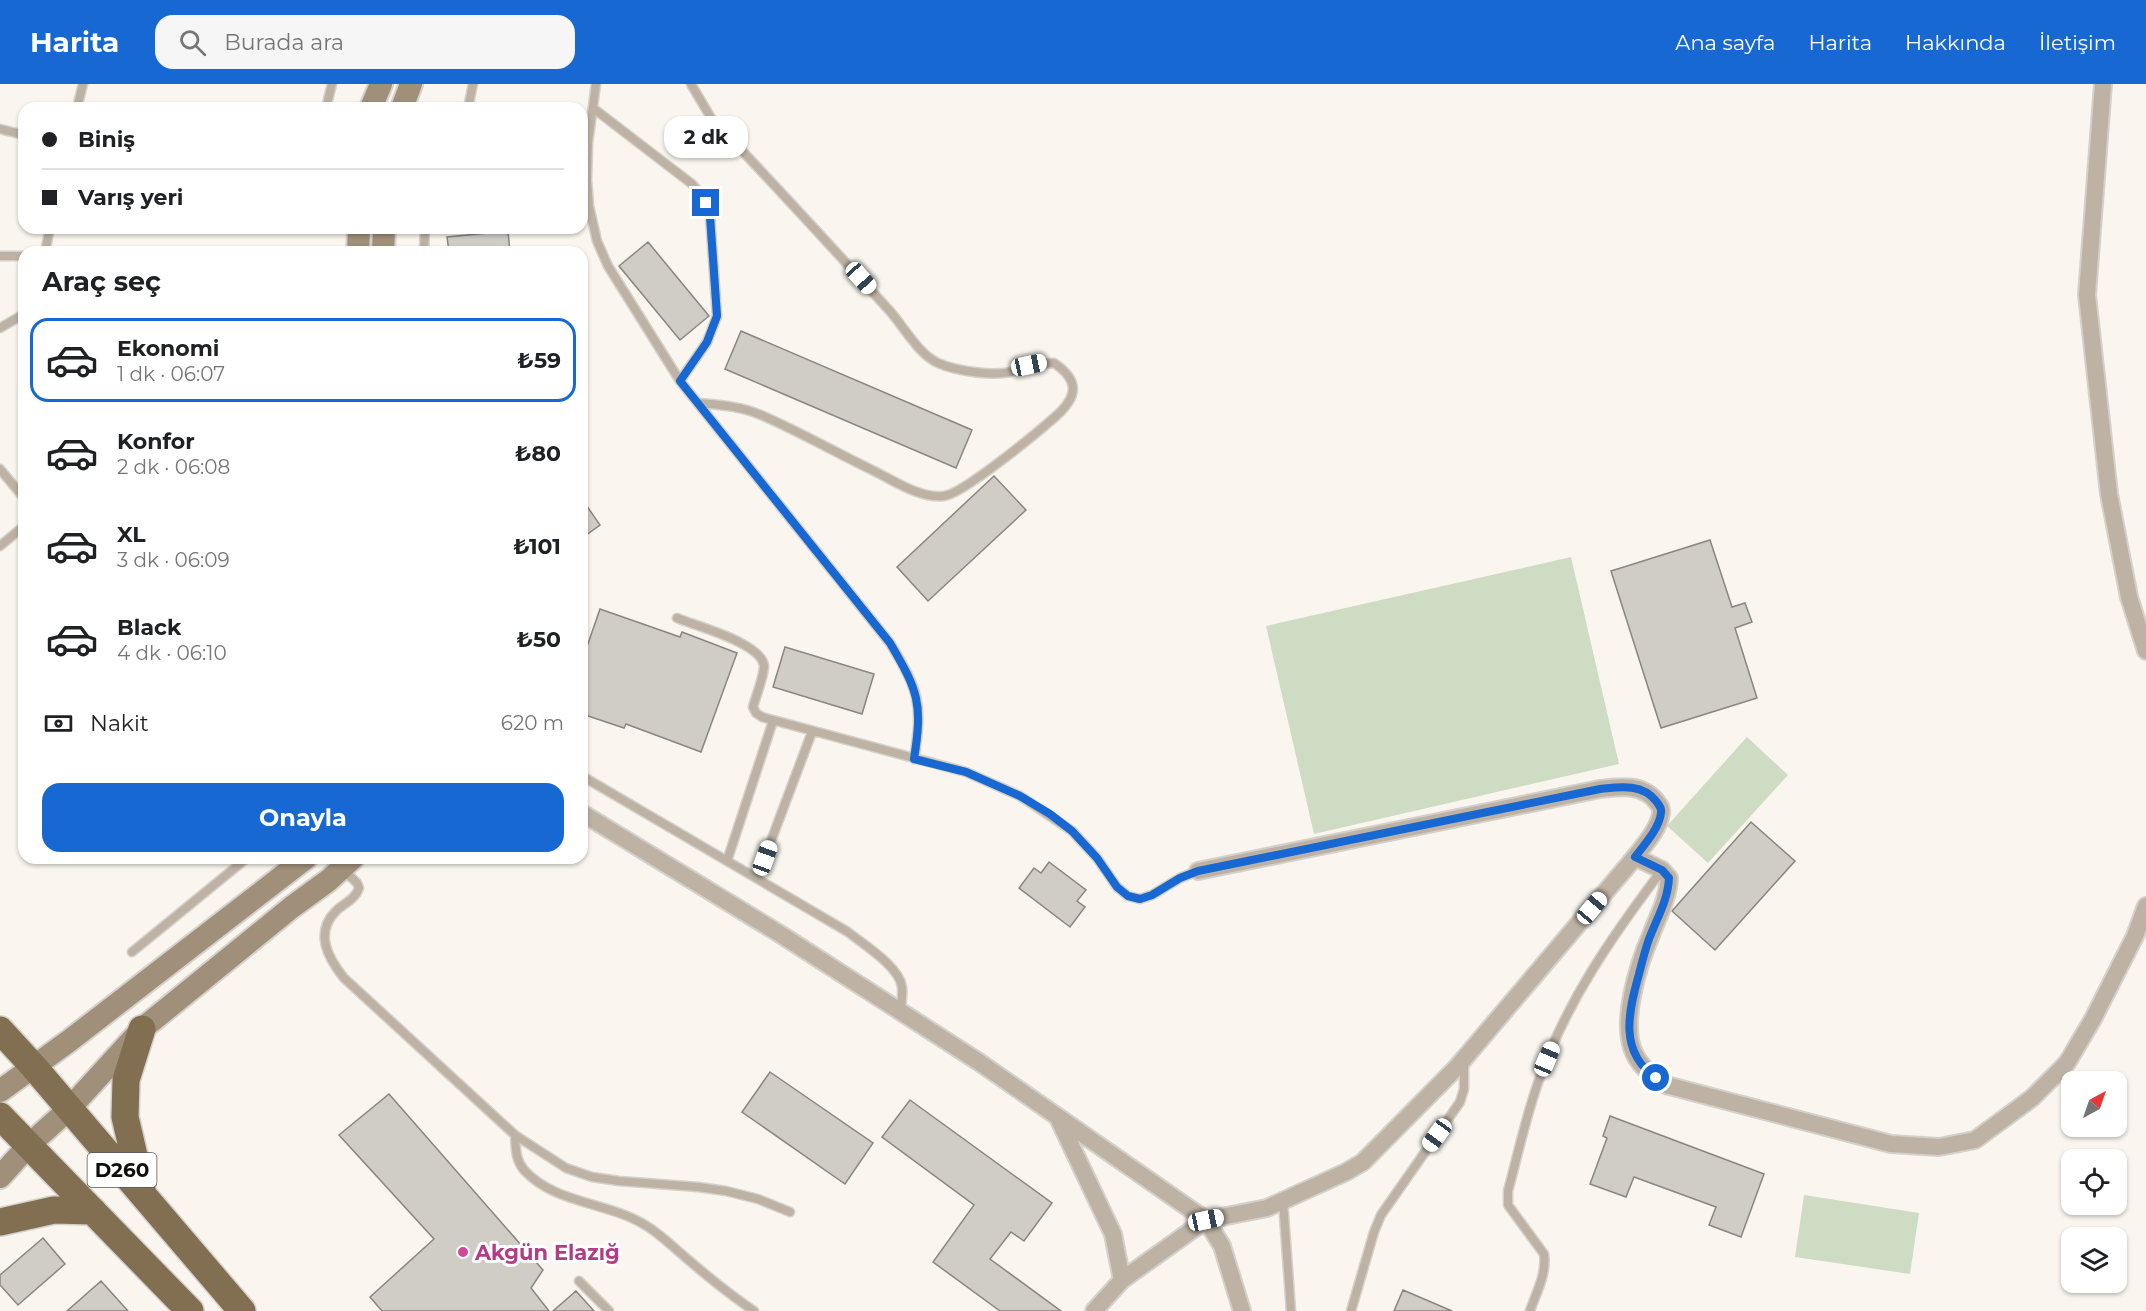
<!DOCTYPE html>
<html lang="tr">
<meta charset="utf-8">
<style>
:root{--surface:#fff;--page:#f6f6f6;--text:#202124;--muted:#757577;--line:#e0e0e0;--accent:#1768d3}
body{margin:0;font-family:Montserrat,sans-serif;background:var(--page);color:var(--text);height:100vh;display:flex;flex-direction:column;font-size:22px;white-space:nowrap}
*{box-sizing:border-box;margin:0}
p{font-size:20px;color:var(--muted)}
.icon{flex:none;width:33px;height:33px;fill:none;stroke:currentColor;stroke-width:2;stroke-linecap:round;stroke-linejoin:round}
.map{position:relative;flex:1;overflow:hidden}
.side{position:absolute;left:18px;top:162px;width:570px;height:618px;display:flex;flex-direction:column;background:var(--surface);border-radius:18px;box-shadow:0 2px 4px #0004}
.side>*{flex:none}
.banner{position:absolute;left:18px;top:18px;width:570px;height:132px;border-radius:18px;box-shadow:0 2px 4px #0004;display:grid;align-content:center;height:132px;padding:0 24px;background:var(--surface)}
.needle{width:39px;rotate:40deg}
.fabs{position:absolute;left:2061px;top:987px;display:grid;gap:12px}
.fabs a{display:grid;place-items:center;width:66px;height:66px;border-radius:12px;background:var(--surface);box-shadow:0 2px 4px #0004;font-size:30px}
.end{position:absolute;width:27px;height:27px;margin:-14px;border:8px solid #1768d3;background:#fff;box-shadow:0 0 0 3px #fff}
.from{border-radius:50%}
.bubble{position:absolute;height:42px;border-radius:18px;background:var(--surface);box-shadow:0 2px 4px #0004;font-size:20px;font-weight:700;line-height:42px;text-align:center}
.car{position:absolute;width:18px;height:36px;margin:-18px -9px;border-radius:8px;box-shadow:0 0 4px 2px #0007;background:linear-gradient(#fff 24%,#345 0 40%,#fff 0 76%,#345 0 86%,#fff 0)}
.banner b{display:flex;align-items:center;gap:21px;height:57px;font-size:22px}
.banner b+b{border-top:2px solid var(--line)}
.banner i{width:15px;height:15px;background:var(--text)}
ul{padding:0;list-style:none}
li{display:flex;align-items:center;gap:18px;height:84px;margin:0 12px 9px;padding:0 12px;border:3px solid transparent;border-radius:18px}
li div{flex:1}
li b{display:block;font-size:22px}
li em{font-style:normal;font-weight:700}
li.active{border-color:var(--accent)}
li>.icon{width:54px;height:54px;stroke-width:1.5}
h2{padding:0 24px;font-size:27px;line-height:72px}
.pay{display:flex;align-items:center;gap:15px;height:66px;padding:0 24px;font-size:22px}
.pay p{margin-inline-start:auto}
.cta{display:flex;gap:12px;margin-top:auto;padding:12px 24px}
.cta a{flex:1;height:69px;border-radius:18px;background:var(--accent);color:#fff;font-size:24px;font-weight:700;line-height:69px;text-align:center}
header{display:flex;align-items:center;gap:36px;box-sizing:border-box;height:84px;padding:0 30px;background:var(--accent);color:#fff}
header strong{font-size:28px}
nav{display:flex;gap:33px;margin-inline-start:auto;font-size:21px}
.search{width:420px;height:54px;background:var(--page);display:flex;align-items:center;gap:15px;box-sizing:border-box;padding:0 21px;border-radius:18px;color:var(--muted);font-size:22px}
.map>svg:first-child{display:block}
</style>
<header>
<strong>Harita</strong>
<div class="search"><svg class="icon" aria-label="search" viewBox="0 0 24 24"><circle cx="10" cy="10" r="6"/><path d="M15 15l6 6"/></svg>Burada ara</div>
<nav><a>Ana sayfa</a><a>Harita</a><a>Hakkında</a><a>İletişim</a></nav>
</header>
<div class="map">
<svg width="2146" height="1227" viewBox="0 0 2146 1227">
<rect width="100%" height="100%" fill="#faf6ef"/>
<path fill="#cedcc3" d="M1571,473L1619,680L1314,750L1266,542Z
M1747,653L1788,691L1708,779L1667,742Z
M1804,1111L1919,1129L1910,1190L1795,1173Z"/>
<path fill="#d0ccc6" stroke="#898680" stroke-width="1.5" d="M508,147L510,168H449L447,153Z
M648,158L709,232L680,256L619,182Z
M741,247L972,346L956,384L725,285Z
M994,392L1026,426L928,517L897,483Z
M582,415L600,441L582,454Z
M1710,456L1732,523L1745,519L1752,538L1735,544L1757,614L1661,644L1611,487Z
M600,525L680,553L682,548L737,569L701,668L626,640L624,644L582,630V577Z
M785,563L874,590L862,630L773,603Z
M1751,738L1795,777L1715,866L1672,827Z
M1049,778L1086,806L1077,817L1085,823L1070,843L1019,804L1034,784L1041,789Z
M770,988L873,1059L845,1100L742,1028Z
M389,1010L543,1186L531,1204L549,1227H382L370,1213L434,1155L339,1051Z
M910,1016L1052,1119L1024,1157L1011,1148L990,1175L1061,1227H1000L933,1178L974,1121L882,1053Z
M1610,1032L1764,1090L1741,1153L1709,1141L1716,1123L1634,1093L1626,1113L1590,1100L1607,1054L1603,1052Z
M43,1154L65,1180L18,1221L0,1201V1191Z
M101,1197L128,1227H67Z
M1403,1206L1452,1227H1394Z
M576,1207L594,1227H553Z"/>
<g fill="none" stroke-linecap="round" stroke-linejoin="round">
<defs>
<path id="service" d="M596,0L588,59L587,96L589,122L597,157L608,182L680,297L890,559C919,607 923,619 914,675
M691,0L711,34C771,97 830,161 888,225C903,241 917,269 938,279C956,287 995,293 1014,287C1028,283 1039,279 1054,279C1079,296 1079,312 1055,333C1038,348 963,410 944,412C920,415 893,396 872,386C835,368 798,347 761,331C740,322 720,321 698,319
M77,24L83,0
M326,24L332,0
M468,24L473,0
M593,24L692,100C702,110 706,118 710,132L717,232L707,258L680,297
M0,45L24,51
M45,168L50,144
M424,168L425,144
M0,172H24
M0,244L24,230
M0,385L24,414
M0,462L24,442
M677,534C696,542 762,559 764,582C764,592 756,612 753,623L756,629L762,633L966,688L1020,712L1072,747L1097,774L1117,803L1128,812L1140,815L1152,811L1180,794L1198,787
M582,692L848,848C864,861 899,882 902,903C903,911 901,920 901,927
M331,774L357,799L359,804C355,816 344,819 336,827C314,849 328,874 344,894L515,1051L566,1084L592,1093L619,1097L698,1103L726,1107L758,1115L790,1128
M727,777L773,637
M757,794L812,648
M132,868L247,774
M515,1051C516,1064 515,1075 524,1086C555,1120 608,1118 645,1141C659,1149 672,1162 685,1173C707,1192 729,1210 754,1227
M1283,1117L1291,1227
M579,1197L609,1227
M1351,1227L1374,1148L1381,1131L1460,1018L1464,1005V976
M1530,1227C1536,1209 1547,1190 1544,1170L1508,1121V1107C1518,1070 1526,1032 1539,996C1566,918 1613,851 1662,786"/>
<path id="minor" d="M2103,0L2087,211L2109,410L2129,513L2146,567
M582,729L780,850L979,978L1206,1136L1222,1162L1242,1227
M1635,773L1662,786L1669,794C1668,815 1658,832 1651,851C1638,881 1620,939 1634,969C1641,984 1653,992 1666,1001L1891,1060L1939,1063L1975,1056L2032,1014L2067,979L2093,935L2135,852L2146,822
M1059,1036L1113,1150L1122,1196
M1094,1227L1122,1196L1206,1136L1267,1124L1346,1088L1363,1078L1457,983L1635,773C1644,761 1659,745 1661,729C1662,724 1659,721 1656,717C1642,699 1619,703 1600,705L1198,787"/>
<path id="secondary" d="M371,24L381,0
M402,24L411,0
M358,168L359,144
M383,168L384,144
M0,1007L69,957L306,774
M0,1093L29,1061L69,1025L142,945L292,823L329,796L353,774"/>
<path id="trunk" d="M0,946L33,982L242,1227
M0,1032L190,1227
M142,1106L125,1033L126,996L142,945
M0,1138L54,1126L93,1127"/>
</defs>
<use href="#service" stroke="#d4d1cb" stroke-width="11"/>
<use href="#minor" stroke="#d4d1cb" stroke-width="20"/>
<use href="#secondary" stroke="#d4d1cb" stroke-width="26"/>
<use href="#trunk" stroke="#d4d1cb" stroke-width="30"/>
<use href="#service" stroke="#bdb2a3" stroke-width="8"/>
<use href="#minor" stroke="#bdb2a3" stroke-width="16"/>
<use href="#secondary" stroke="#a0907a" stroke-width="22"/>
<use href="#trunk" stroke="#826e50" stroke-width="27"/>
</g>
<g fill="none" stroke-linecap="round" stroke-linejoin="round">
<path stroke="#1768d3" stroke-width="8" d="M706,119L710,132L717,232L707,258L680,297L890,559C918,607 923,619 914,675L966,688L1020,712L1050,730L1072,747L1097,774L1117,803L1128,812L1140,815L1152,811L1180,794L1198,787L1600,705C1619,703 1642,699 1656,717C1659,721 1662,724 1661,729C1659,745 1644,761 1635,773L1662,786L1669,794C1668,816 1657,834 1649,855C1645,866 1642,878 1639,890C1628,929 1619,968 1656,994"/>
</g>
<circle fill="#d1479c" stroke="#fff" stroke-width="2" cx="463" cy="1168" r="6"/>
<g text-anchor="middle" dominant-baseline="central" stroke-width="6" stroke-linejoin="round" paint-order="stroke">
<rect fill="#fff" stroke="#575655" stroke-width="1.5" x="87.5" y="1069" width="69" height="34" rx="4.5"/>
<g font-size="20" font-weight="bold" fill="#0f0e0c">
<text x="122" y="1086">D260</text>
</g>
<g font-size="21" font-weight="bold" fill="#b23c85" stroke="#fff" text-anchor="start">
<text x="475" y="1168">Akgün Elazığ</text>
</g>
</g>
</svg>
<div class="fabs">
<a><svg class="needle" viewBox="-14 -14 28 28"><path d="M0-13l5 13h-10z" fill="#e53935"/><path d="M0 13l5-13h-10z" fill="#757577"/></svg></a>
<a><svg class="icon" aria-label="locate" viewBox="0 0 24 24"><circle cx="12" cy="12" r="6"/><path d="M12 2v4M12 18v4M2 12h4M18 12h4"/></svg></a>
<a><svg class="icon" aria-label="layers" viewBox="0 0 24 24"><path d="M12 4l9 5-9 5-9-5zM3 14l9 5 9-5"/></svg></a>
</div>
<i class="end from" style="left:1656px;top:994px"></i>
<i class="end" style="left:706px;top:119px"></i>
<div class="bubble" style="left:664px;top:32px;width:84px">2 dk</div>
<i class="car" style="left:861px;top:194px;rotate:138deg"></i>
<i class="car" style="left:1029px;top:281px;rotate:78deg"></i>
<i class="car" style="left:765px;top:774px;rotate:20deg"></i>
<i class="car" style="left:1592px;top:824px;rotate:40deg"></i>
<i class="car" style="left:1547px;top:975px;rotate:23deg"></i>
<i class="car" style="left:1437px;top:1051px;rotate:216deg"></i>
<i class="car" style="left:1206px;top:1136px;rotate:78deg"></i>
<div class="banner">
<b><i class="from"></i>Biniş</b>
<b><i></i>Varış yeri</b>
</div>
<section class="side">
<h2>Araç seç</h2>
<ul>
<li class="active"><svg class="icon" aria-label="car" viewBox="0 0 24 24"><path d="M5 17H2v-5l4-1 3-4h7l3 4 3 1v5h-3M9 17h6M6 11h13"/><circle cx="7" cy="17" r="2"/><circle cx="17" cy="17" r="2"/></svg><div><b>Ekonomi</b><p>1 dk · 06:07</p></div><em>₺59</em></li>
<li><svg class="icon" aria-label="car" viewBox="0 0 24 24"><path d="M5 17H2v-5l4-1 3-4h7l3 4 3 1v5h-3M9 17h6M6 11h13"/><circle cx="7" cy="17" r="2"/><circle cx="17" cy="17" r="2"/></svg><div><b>Konfor</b><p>2 dk · 06:08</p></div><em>₺80</em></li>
<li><svg class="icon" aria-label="car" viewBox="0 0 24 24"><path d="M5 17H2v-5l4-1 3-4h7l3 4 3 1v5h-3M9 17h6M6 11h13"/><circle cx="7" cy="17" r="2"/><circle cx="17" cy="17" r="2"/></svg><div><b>XL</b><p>3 dk · 06:09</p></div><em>₺101</em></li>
<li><svg class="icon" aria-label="car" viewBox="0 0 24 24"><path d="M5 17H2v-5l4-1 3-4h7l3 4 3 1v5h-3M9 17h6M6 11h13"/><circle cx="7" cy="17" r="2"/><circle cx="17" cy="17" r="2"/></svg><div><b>Black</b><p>4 dk · 06:10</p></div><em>₺50</em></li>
</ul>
<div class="pay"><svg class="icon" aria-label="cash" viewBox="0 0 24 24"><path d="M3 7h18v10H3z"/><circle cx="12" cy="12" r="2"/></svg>Nakit<p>620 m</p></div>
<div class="cta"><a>Onayla</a></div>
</section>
</div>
